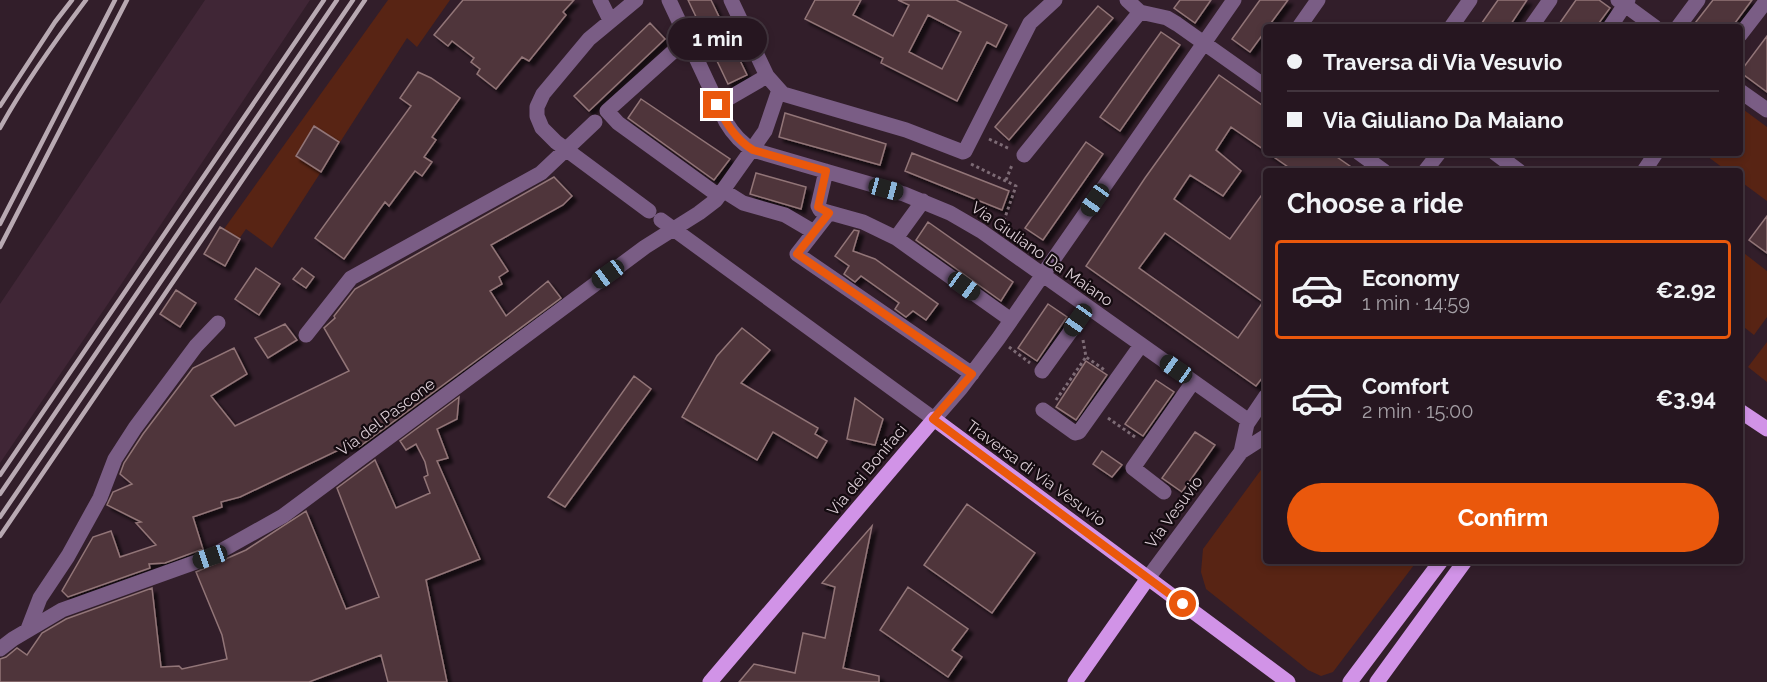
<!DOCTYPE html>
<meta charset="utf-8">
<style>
:root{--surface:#261620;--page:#32232d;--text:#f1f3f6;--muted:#a49fa5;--line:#42353e;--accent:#ea580c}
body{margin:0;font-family:Raleway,sans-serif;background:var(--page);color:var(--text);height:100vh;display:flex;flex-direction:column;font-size:22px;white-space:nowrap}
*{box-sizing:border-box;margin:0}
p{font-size:20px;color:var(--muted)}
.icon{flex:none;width:33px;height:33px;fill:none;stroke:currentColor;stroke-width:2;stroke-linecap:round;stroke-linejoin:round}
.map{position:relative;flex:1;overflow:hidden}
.drawer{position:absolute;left:1263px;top:168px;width:480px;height:396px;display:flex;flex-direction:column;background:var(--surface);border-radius:6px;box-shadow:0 3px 9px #0003,0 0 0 2px var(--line)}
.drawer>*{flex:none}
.guide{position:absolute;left:1263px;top:24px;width:480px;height:132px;border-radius:6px;box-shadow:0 3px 9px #0003,0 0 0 2px var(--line);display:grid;align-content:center;height:132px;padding:0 24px;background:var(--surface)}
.end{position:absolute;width:27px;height:27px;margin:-14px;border:8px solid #ea580c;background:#fff;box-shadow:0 0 0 3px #fff}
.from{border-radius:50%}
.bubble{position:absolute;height:42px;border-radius:21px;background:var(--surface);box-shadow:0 3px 9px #0003,0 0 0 2px var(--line);font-size:20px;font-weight:700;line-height:42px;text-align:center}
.car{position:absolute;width:18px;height:36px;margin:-18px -9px;border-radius:8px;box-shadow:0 0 4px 2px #0007;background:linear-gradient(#222 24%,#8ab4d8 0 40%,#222 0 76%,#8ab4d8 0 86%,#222 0)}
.guide b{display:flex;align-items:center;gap:21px;height:57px;font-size:22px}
.guide b+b{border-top:2px solid var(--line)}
.guide i{width:15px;height:15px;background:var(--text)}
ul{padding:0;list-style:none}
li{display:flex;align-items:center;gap:18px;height:99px;margin:0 12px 9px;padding:0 12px;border:3px solid transparent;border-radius:6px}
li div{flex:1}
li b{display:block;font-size:22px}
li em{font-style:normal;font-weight:700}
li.active{border-color:var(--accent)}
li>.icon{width:54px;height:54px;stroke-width:1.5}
h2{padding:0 24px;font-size:27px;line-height:72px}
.primary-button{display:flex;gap:12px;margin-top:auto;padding:12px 24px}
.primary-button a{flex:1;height:69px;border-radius:36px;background:var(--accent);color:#fff;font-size:24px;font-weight:700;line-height:69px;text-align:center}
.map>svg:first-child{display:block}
</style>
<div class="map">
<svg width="1767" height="682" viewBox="0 0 1767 682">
<defs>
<filter id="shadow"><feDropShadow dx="4.5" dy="4.5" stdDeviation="1.5" flood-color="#0009"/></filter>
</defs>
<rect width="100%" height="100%" fill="#321e2a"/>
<path fill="#402636" d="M205,0H310L120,286L0,463V304Z"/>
<path fill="#582414" d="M388,0H450L417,47L407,38L272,248L246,229L239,239L224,229Z
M1740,107L1767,127V201L1740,181V171H1727L1703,153H1740Z
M1740,250L1767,271V317L1754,335L1740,324Z
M1767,342V382L1748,367Z
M1266,463V561H1417L1333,672L1321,676L1308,670L1206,589L1201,572L1203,549Z"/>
<path fill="#50363a" stroke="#927578" stroke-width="1.5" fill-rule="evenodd" filter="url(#shadow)" d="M463,0H574L563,12L566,15L529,61L522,57L496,89L477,74L480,69L471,62L474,58L452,41L448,46L434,35Z
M688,0H711L747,75L728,84Z
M815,0H861L853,15L893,36L909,5L898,0H956L1007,25L996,47L987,42L957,101L881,63L883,58L805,19ZM928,15L961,32L942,69L909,52Z
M1180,0H1211L1195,23L1174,8Z
M1260,0H1288L1268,27H1266V30L1250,52L1232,39Z
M1498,0H1527L1509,27H1479Z
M1576,0H1599L1610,8L1596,27H1557Z
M1713,0H1752L1732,27H1692Z
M1098,6L1113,18L1009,140L995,127Z
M650,23L665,39L589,111L574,96Z
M1161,32L1180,45L1120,131L1100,117Z
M1767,36V92L1740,72Z
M418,72L431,78L460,98L432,137L436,140L424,157L432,162L422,176L415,171L389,206L385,202L344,259L315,238L411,106L400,98Z
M1219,75L1266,108V151L1231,127L1216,150L1241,171L1223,196L1190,175L1174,199L1230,239L1266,189V373L1256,386L1086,266L1145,178ZM1165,233L1263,302L1238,338L1139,268Z
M641,99L730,159L714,180L628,118Z
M785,113L886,144L880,165L779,137Z
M314,126L339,142L321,172L296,156Z
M1086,142L1103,154L1043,240L1025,228Z
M912,153L1009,191L1002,210L905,171Z
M1268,153H1331L1357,171H1294Z
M756,173L806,187L801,209L750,194Z
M554,177L572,196L563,205L491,245L508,271L499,277L502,284L490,291L506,316L548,281L561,298L359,447L347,446L240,497L221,502L222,507L193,517L203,549L165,563L149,564L150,568L68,597L62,591L93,537L111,531L120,557L156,545L136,523L141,522L107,505L113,492L132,484L120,474L124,463L143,434L193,368L234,348L247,374L211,396L235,426L349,371L324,328L335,318L334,316L355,289Z
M1767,216V253L1749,240Z
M928,222L1013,282L1001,301L916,240Z
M220,227L240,239L225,266L204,254Z
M854,230L859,231L853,251L875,259L938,304L926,320L913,311L906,317L895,309L899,303L861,276L855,282L844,274L849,266L835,256Z
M256,268L280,284L259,315L235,299Z
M302,268L314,277L306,288L293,279Z
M176,290L196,303L180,327L160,314Z
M1048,304L1067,317L1037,361L1018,348Z
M285,324L297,340L268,358L255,338Z
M742,328L770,350L741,383L818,428L815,434L827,441L817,458L773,432L757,460L682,417L717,356Z
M1086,361L1107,375L1076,420L1056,407Z
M634,376L651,389L565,507L548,497Z
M1156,380L1174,392L1143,436L1125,424Z
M459,397L457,419L437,429L448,458L437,461L480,559L426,580L447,682H388L381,655L309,682H0V659L6,657L17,648L27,655L42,633L66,619L152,588L161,667L179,666L182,669L227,659L222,635L196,572L246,550L306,511L346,609L379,597L337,488L375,460L396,508L430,493L424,477L428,475L425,462L416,444L406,450L400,441Z
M855,398L883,419L875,445L847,439Z
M1195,432L1215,445L1182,492L1162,478Z
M1102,451L1122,465L1112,477L1093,464Z
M967,504L1035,553L992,613L924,565Z
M872,526L843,668L879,676V682H739L754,664L795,673L803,633L825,638L835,587L822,583Z
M908,587L968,629L952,650L962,657L948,677L880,630Z"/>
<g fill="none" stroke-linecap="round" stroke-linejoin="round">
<path stroke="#7d6b75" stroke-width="3" stroke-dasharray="3 3" stroke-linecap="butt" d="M989,139L1010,149
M971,164L1016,186L1002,226
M1006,180L1012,165
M1083,340L1086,357L1106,371
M1009,347L1030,363
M1056,400L1086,357
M1108,418L1135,437"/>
<path stroke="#7a5d85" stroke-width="15" d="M600,0L610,20
M636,0L589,39L543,94L537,107V116L542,128L556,142L649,211
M669,0L726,122C733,134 741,143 753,150L904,194L950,213L981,231L1249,421
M731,0L767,76L783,94L906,130L963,152L965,151L1030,23L1055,0
M1127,0L1140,12L1167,18L1177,24L1266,87
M1618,0L1655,27
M1299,27L1318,0
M1451,27L1470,0
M1531,27L1550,0
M1610,27L1628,0
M1678,27L1698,0
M1740,35L1767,0
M686,40L607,111L618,123L719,196
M1740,91L1767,110
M717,105L767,76
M1359,153L1384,171
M1495,153L1519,171
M1024,155L1140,12
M826,171L818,206L820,210L863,222L896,238L1011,320
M1425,171L1439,153
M1644,171L1656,153
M724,191L743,203L785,215L814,232
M829,213L797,254L972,374
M661,220L934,419L961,388L998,339L1234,0
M896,238L923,201
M306,335L351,278L541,173L595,122
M1042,371L1088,307
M1043,410L1075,433L1079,432L1141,345
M1241,452L1247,424L1266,396
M1164,492L1133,468L1193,382
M1148,578L1241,452L1266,436
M28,629L40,598L68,556L100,498L115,459L135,428L196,346L218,323
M0,649L13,639L62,610L210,557L283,516L645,247L699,213L716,200L765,131L779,90"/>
<path stroke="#d193e7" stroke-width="15" d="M1740,411L1767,429
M710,682L934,419L1288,682
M1075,682L1148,578
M1350,682L1441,561
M1377,682L1465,561"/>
<path stroke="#b8a9b2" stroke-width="4.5" d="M0,106L55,22L72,0
M0,128C25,83 55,41 86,0
M0,224L115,0
M0,247L127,0
M0,475L324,0
M0,494L337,0
M0,517L353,0
M0,536L365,0"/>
</g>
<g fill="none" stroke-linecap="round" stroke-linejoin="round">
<path stroke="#ea580c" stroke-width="8" d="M717,105C726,123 735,139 753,150L826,171L818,207L829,213L797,254L972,374L933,419L1183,604"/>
</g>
<g text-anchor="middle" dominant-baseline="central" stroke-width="4.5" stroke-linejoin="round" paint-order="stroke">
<g font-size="16" fill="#dbcdd5" stroke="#140b10">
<text transform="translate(1042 254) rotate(35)">Via Giuliano Da Maiano</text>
<text transform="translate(386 417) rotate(-37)">Via del Pascone</text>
<text transform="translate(867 470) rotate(-50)">Via dei Bonifaci</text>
<text transform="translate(1036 473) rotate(36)">Traversa di Via Vesuvio</text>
<text transform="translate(1174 512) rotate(-54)">Via Vesuvio</text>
</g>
</g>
</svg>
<i class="end from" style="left:1183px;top:604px"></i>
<i class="end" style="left:717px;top:105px"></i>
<div class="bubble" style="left:668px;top:18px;width:99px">1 min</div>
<i class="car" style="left:886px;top:189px;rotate:105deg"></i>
<i class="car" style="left:1095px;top:200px;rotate:215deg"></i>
<i class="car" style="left:608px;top:274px;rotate:234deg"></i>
<i class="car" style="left:964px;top:286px;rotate:126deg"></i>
<i class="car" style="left:1078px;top:320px;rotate:215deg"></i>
<i class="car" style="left:1176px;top:369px;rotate:305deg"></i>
<i class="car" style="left:210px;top:557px;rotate:251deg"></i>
<div class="guide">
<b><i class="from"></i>Traversa di Via Vesuvio</b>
<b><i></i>Via Giuliano Da Maiano</b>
</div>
<section class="drawer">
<h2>Choose a ride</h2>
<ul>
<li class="active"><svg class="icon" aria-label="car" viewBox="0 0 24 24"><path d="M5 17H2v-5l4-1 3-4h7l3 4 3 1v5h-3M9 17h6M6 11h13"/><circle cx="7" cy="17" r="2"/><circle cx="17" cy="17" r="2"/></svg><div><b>Economy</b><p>1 min · 14:59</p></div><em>€2.92</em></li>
<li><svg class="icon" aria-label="car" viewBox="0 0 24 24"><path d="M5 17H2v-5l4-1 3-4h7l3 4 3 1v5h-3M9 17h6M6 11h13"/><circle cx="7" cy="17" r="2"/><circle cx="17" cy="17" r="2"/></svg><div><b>Comfort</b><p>2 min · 15:00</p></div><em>€3.94</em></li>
</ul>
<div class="primary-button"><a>Confirm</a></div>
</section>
</div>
